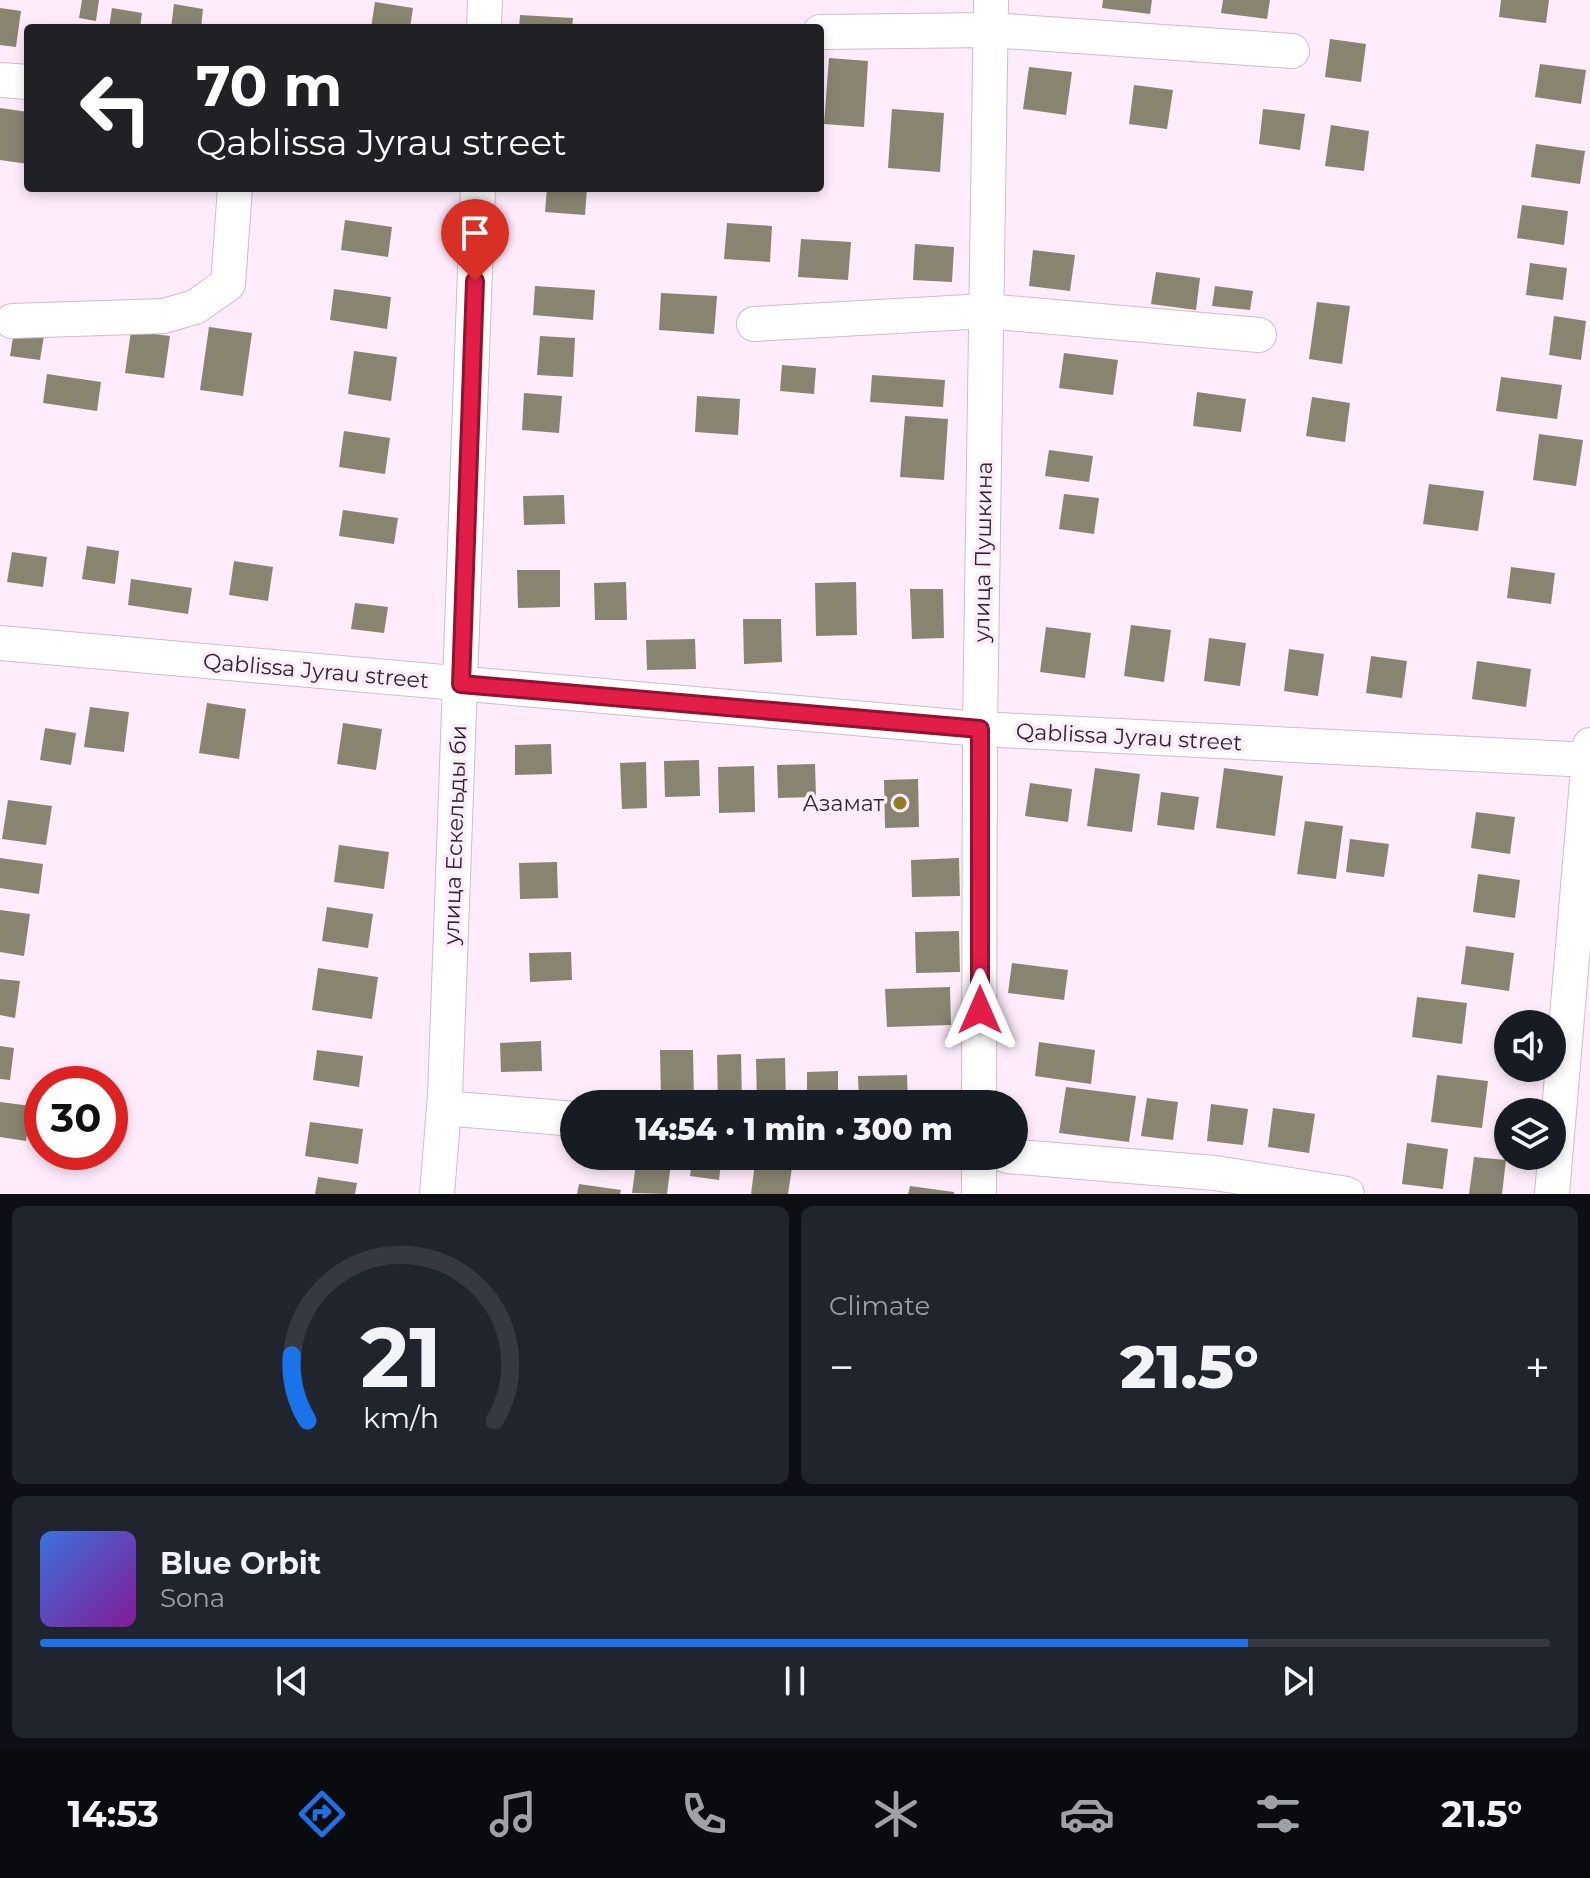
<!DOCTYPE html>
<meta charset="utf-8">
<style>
:root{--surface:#171b24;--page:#20242c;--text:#f1f3f6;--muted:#9ea1a6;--line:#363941;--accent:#1a73e8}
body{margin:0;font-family:Montserrat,sans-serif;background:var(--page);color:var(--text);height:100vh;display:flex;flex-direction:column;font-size:30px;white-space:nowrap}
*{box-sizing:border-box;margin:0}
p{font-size:26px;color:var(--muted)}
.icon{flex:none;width:44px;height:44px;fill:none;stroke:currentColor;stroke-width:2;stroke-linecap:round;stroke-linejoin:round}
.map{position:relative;height:1194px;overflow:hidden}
.side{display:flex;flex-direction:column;gap:12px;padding:12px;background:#0d0f14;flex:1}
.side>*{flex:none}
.top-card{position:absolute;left:24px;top:24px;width:800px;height:168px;border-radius:8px;box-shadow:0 4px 12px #0003;background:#202124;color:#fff;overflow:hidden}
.controls{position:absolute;left:1494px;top:1010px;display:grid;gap:16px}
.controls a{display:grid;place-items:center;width:72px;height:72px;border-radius:50%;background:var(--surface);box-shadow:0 4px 12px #0003;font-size:40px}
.speed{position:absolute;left:24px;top:1066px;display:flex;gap:16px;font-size:40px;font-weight:700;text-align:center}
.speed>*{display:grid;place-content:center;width:104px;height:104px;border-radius:50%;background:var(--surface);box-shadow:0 4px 12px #0003;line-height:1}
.speed .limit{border:12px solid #d22;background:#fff;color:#111}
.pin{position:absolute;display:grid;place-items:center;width:68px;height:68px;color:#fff;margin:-82px -34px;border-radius:50% 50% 50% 0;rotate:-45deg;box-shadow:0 0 8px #0007}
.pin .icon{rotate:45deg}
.me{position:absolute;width:88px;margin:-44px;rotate:0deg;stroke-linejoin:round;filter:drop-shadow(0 0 6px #0008)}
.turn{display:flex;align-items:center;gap:28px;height:168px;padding:0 40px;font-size:36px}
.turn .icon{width:104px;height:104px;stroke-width:2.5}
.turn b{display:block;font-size:56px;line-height:68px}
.big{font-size:60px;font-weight:800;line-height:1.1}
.side .tile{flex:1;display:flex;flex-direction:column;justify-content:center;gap:12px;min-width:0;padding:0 28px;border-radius:12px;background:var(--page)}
.side .dial{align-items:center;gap:0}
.dial svg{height:208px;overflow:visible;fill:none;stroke:var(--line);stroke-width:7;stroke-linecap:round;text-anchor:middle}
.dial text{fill:var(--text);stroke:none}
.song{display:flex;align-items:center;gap:24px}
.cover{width:96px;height:96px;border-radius:12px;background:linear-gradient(135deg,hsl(220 70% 55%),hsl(290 70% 35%))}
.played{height:8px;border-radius:4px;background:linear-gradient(90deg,var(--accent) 80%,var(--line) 80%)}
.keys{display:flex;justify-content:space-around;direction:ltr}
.heat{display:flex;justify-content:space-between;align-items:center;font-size:44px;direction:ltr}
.side .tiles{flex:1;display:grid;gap:12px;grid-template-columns:1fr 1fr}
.tile:last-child{grid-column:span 2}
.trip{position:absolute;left:560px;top:1090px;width:468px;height:80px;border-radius:40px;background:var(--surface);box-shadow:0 4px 12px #0003;font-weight:800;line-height:80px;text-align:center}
.menu{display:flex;height:128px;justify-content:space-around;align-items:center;background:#090b0e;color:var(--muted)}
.menu .icon{width:56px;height:56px}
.menu .active{color:var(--accent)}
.menu b{font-size:36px;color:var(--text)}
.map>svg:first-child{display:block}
</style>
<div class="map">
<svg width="1590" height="1194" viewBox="0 0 1590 1194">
<rect width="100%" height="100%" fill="#feecfc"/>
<path fill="#888470" d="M82,0H99L96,21L79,18Z
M1103,0H1152L1150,14L1102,8Z
M1223,0H1270L1267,19L1221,13Z
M1501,0H1549L1546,23L1499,17Z
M375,2L413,8L410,28H371Z
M174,4L203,9L201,28H171Z
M0,8L21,11L16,47L0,45Z
M112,8L142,13L140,28H109Z
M520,15L573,18L572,28H519Z
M1330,39L1366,44L1361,82L1325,77Z
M829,58L868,61L864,127L824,124Z
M1540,64L1586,70L1581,104L1535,97Z
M1029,67L1072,72L1066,115L1023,109Z
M1134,85L1173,90L1167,129L1129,124Z
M0,108L28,112V164L0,160Z
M892,109L944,113L940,172L888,168Z
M1263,109L1305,114L1300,150L1259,144Z
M1331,125L1369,131L1364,171L1325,166Z
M1536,144L1585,151L1580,184L1531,177Z
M547,188H587L585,215L545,212Z
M1522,205L1568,211L1564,245L1517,238Z
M345,220L392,227L388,257L341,250Z
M727,223L772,226L770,262L724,259Z
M801,239L851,242L848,280L798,277Z
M915,244L954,247L952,282L913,280Z
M1033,250L1075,255L1070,291L1029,286Z
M1530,263L1567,268L1563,300L1526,295Z
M1156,272L1200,278L1196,310L1151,304Z
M535,286L595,290L593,320L533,315Z
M1215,286L1253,291L1250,310L1212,306Z
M334,289L391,297L387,329L330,320Z
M661,293L717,296L714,334L659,330Z
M1317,302L1350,306L1342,364L1309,359Z
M1554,316L1586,321L1581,360L1549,355Z
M209,327L252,333L243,396L200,390Z
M14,331L44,336L40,360L10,356Z
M131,331L170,336L164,378L125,373Z
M540,336L575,338L573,377L537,375Z
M354,351L397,357L391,401L348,394Z
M1064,353L1118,360L1113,395L1059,388Z
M782,365L816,368L814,394L780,391Z
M47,374L101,382L97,411L43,403Z
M872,375L945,380L943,407L870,402Z
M1501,377L1562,385L1557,419L1496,411Z
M1197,392L1246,399L1241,432L1193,426Z
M524,393L562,396L559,433L522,430Z
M697,396L740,399L738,435L695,432Z
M1312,397L1350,403L1345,442L1306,436Z
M905,416L948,419L944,480L900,477Z
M344,431L390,438L385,474L339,467Z
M1539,434L1583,440L1576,486L1533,480Z
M1049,450L1093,456L1089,482L1045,476Z
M1429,484L1484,491L1478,531L1423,524Z
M1064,494L1099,498L1094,534L1059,529Z
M564,495L565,524L524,525L523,496Z
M343,510L398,518L394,544L339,536Z
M87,546L119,551L115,584L82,579Z
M12,552L47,557L43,587L7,582Z
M234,561L273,567L268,601L229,595Z
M1511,567L1555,573L1551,604L1507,598Z
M517,570H560V607L518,608Z
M131,579L192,588L188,614L128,605Z
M626,582L627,620H595L594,583Z
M856,582L857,635L816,636L815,583Z
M910,589H943L944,638L912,639Z
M355,603L388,607L384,633L351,629Z
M743,619H781L782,662L744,664Z
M1131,625L1171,630L1164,682L1124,676Z
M1046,627L1091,633L1085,678L1040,672Z
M1209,638L1246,643L1240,686L1204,681Z
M695,639L696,669L647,670L646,640Z
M1289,649L1324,654L1318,696L1284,691Z
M1371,656L1407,661L1402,698L1366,693Z
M1477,661L1531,669L1526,707L1472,699Z
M207,703L246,709L239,759L199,753Z
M90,707L129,712L124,752L84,747Z
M343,723L382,729L376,770L337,764Z
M45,728L76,733L71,765L40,760Z
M551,744L552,774L515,775V745Z
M699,760L700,796L665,797L664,761Z
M646,762L647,808L622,809L620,763Z
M815,764L816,797L778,798L777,765Z
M754,766L755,812L719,813L718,767Z
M1095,768L1140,774L1132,832L1087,826Z
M1224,768L1283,776L1275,836L1216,828Z
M918,779L919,827L885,828L884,780Z
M1030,783L1072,789L1068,822L1025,816Z
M1161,792L1199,797L1194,830L1157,825Z
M8,800L52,806L46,845L2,839Z
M1476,812L1515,817L1510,854L1471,848Z
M1305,821L1343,826L1336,879L1297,874Z
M1350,839L1389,844L1384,877L1346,872Z
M339,845L389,852L384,889L334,882Z
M0,858L43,864L39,894L0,888Z
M959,858L960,896L912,897L911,860Z
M557,862L558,898L520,899L519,863Z
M1478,874L1520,880L1515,918L1473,912Z
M327,907L373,914L368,948L322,941Z
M0,910L30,914L24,956L0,952Z
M959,931L960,972L916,973L915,932Z
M1466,946L1514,953L1509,991L1461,984Z
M571,952L572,980L530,982L529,953Z
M1012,963L1068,970L1064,1000L1008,993Z
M318,968L378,977L372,1019L312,1010Z
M0,979L20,981L15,1018L0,1015Z
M950,987L951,1025L887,1027L885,989Z
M1417,997L1467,1003L1462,1044L1412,1037Z
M541,1041L542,1071L501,1072L500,1043Z
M1039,1042L1095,1050L1091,1084L1035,1076Z
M0,1046L14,1048L10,1080L0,1079Z
M317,1050L363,1056L359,1087L313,1080Z
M660,1050H693L694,1101L661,1102Z
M741,1054L742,1104H718L717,1055Z
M785,1058L786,1104H757L756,1059Z
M838,1071V1104H807V1072Z
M907,1075L908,1104H859L858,1076Z
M1437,1075L1488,1081L1482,1128L1431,1122Z
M1066,1087L1136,1096L1129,1142L1059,1133Z
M1147,1098L1178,1102L1173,1140L1141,1136Z
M0,1102L31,1106L26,1141L0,1137Z
M1211,1104L1248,1109L1243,1145L1207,1141Z
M1273,1108L1315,1114L1309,1153L1268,1147Z
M310,1122L363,1129L358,1164L305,1156Z
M1407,1143L1448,1149L1443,1189L1402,1184Z
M637,1156H672L667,1194L632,1193Z
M693,1156H722L719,1180L690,1176Z
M756,1156L793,1161L788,1194H751Z
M1474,1157L1506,1160L1502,1194H1469Z
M318,1177L357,1183L355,1194H315Z
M579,1184L621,1190L620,1194H577Z
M910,1186L954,1192V1194H908Z"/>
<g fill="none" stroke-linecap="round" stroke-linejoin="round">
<defs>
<path id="minor" d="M484,28L485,0
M820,32L991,30L1292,51
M0,80L28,82
M12,321L164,316L195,307L228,284L235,188
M754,324L986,311L1259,335
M0,643L980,729L1590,760
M979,1104L980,729L991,0
M444,1108L574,1119
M1007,1156L1215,1173L1347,1194
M437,1194L445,1096L478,188
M979,1194V1156
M1552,1194L1590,745"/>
</defs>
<use href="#minor" stroke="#cebccc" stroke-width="36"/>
<use href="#minor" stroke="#fff" stroke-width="34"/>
</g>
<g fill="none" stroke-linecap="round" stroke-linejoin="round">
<defs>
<path id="route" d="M475,281L461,684L980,729V1010"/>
</defs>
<use href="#route" stroke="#92132f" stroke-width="20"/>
<use href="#route" stroke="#e11d48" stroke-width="14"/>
</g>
<circle fill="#907e24" stroke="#feecfc" stroke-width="3" cx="900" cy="803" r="8"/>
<g text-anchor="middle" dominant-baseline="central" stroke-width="7" stroke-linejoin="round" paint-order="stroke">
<g font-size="22" fill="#2d272d" stroke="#feecfc">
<text transform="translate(983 552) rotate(-89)">улица Пушкина</text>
<text transform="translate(316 671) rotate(5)">Qablissa Jyrau street</text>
<text transform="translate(1129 737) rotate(3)">Qablissa Jyrau street</text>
<text transform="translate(455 835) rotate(-88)">улица Ескельды би</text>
</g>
<g font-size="22" fill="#2d272d" stroke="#feecfc" text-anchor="end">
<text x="884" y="803">Азамат</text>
</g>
</g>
</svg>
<div class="controls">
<a><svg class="icon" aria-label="sound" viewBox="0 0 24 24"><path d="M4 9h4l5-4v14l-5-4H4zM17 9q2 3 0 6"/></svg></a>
<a><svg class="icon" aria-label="layers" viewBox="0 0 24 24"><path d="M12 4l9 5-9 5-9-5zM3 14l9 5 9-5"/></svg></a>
</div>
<div class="speed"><div class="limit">30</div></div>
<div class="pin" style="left:475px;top:281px;background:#d93025"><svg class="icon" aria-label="arrive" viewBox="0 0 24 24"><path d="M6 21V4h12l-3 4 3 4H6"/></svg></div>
<svg class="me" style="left:980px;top:1010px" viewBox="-20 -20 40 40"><path d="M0-17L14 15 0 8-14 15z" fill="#e11d48" stroke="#fff" stroke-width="4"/></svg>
<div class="trip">14:54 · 1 min · 300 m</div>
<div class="top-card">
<div class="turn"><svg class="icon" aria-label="left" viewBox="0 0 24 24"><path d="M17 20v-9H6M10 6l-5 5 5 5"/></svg><div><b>70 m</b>Qablissa Jyrau street</div></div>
</div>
</div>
<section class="side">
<div class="tiles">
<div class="tile dial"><svg viewBox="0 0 100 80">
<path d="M14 69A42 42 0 1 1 86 69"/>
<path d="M14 69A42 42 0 0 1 8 44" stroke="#1a73e8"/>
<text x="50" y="56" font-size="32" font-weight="700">21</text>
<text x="50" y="72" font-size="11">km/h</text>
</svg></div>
<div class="tile"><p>Climate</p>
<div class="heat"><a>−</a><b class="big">21.5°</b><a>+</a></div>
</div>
<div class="tile">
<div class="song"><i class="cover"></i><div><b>Blue Orbit</b><p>Sona</p></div></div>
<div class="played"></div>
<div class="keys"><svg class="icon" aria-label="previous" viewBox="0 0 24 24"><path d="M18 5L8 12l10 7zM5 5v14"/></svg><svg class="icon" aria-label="pause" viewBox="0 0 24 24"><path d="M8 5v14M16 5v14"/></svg><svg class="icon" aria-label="next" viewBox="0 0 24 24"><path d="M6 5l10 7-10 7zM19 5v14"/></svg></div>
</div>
</div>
</section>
<nav class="menu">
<b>14:53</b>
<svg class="icon active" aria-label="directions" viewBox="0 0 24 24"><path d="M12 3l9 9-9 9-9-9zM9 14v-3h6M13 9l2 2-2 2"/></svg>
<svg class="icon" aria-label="music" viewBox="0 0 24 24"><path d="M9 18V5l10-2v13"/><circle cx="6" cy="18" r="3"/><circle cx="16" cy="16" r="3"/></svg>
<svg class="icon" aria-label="phone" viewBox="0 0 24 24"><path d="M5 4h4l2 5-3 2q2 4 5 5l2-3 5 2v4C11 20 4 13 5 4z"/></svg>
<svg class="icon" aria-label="climate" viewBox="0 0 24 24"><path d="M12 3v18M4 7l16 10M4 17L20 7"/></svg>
<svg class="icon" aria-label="car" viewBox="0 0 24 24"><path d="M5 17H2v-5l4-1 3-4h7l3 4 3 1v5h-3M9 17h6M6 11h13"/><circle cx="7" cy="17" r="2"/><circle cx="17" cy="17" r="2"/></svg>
<svg class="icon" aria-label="filters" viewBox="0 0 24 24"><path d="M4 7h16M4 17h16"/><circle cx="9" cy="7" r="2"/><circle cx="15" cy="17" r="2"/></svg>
<b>21.5°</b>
</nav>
